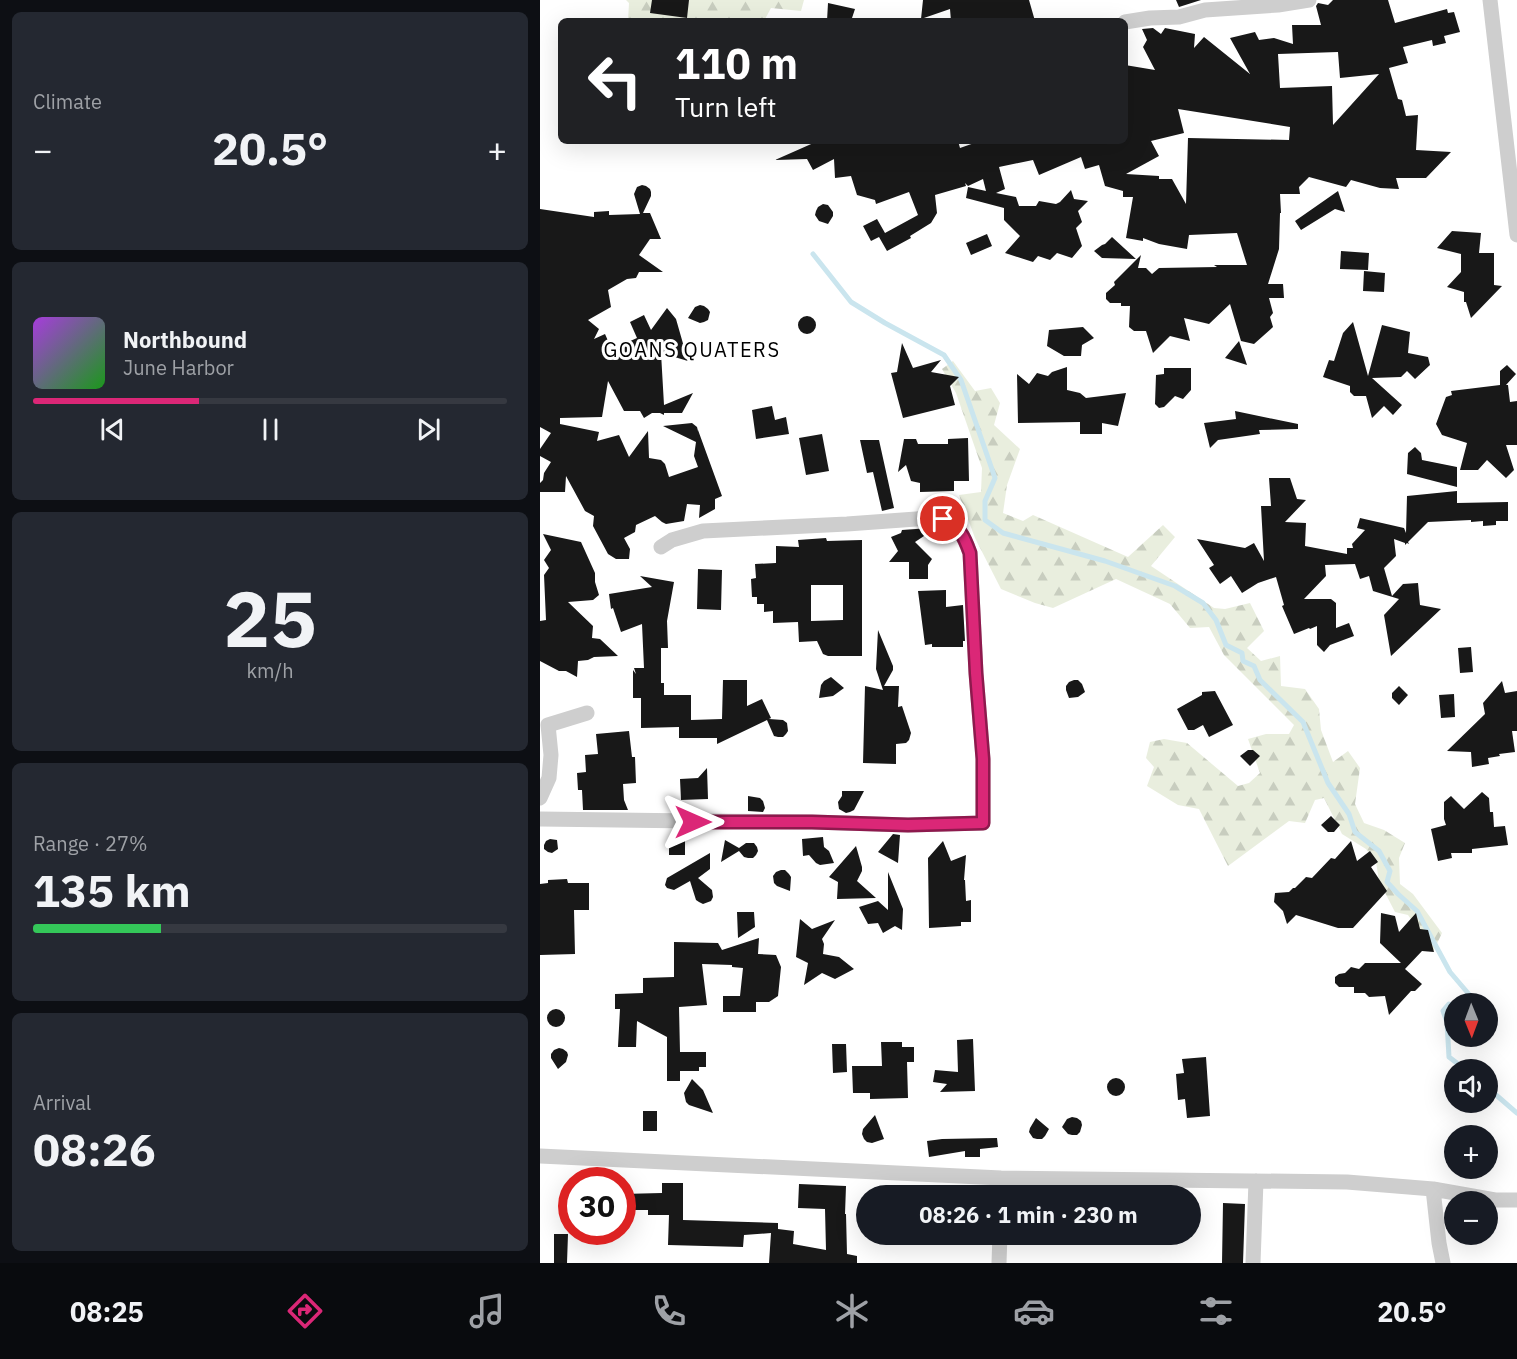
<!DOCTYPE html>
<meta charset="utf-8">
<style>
:root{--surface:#171b24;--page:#242831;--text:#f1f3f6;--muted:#9ea1a6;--line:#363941;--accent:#db2777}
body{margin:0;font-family:"IBM Plex Sans",sans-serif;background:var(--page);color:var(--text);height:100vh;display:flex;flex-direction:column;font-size:22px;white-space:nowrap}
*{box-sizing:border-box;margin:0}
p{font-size:20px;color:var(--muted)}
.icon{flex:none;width:33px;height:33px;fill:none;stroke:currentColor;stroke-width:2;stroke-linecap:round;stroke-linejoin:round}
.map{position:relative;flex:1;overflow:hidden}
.panel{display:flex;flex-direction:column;gap:12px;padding:12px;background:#0d0f14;width:540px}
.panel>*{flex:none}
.guide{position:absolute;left:18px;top:18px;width:570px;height:126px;border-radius:9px;box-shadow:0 6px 24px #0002;background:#202124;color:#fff;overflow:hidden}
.needle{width:39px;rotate:179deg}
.buttons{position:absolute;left:904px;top:993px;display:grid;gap:12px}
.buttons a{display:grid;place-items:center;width:54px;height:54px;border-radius:50%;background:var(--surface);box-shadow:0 6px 24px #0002;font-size:30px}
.speed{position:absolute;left:18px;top:1167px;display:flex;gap:12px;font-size:30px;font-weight:700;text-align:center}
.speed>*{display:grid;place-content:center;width:78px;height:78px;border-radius:50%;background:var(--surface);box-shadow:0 6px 24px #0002;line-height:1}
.speed .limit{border:9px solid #d22;background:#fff;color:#111}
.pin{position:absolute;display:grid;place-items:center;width:51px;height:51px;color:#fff;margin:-26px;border:3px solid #fff;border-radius:50%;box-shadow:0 2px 6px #0007}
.me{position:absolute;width:66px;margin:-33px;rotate:90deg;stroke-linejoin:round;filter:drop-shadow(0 0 4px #0008)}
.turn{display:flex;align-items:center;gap:21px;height:126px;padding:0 18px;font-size:27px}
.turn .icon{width:78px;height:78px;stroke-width:2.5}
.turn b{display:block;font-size:42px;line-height:51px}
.big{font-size:45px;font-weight:700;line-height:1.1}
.panel .card{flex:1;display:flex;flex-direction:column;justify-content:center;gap:9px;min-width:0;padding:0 21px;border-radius:9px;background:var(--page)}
.panel .dial{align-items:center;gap:0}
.dial b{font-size:78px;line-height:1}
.song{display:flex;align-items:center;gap:18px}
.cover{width:72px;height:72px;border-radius:9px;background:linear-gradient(135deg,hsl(280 70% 55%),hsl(120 70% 35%))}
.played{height:6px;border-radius:3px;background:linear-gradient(90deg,var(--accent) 35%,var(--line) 35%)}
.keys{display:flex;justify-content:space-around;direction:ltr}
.heat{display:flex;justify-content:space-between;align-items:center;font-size:33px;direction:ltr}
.charge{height:9px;border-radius:4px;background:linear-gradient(90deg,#34c759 27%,var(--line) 0)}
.trip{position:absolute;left:316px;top:1185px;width:345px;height:60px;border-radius:30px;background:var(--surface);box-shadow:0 6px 24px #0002;font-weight:700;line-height:60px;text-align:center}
.menu{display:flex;height:96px;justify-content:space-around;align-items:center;background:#090b0e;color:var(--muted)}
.menu .icon{width:42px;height:42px}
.menu .on{color:var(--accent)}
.menu b{font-size:27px;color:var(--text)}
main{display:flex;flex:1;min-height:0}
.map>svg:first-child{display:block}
</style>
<main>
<section class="panel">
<div class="card"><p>Climate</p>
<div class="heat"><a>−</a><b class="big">20.5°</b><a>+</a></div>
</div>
<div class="card">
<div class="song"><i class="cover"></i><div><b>Northbound</b><p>June Harbor</p></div></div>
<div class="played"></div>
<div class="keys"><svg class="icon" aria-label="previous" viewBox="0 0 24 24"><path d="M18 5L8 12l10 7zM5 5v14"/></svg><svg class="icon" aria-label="pause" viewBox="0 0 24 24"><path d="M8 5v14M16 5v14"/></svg><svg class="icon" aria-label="next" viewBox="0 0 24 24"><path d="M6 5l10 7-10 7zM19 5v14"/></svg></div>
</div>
<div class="card dial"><b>25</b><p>km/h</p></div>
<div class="card"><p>Range · 27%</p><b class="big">135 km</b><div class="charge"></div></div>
<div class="card"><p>Arrival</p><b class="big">08:26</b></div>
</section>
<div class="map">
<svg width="977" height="1263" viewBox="0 0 977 1263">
<defs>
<pattern id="forest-firs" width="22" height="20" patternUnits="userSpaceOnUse" patternTransform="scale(1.5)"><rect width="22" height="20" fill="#e9eede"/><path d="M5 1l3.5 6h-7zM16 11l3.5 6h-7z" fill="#c8cdbf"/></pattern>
</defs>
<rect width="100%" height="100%" fill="#fff"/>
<path fill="url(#forest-firs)" d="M86,0H264L261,11L231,8L224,21H88L89,3Z
M413,361L435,391L451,388L460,403L454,425L480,449L467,485L463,513L483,521L493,515L588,557L623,525L635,537L611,566L674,608L685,609L710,603L724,631L707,648L721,661L740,656L741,686L765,689L779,709L781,730L793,762L808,751L820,768L815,804L824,823L844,830L865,843L859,858L860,884L873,894L902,933L893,952L868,915L855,912L839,881L836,862L826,849L802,834L784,798L775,800L765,823L749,821L688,866L659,809L638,805L607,786L614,767L606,758L610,742L624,739L647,743L698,786L709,783L720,773L708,739L726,734H749L754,725L684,655L669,627L650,628L630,604L576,579L513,608L495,603L461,589L435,538L419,495L441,492L442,468L416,393L402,369Z"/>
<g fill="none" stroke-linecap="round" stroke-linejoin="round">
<path stroke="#cae5ee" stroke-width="5" d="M273,254L311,302L345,323L404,355L421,380L455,478L445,501V520L463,533L565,561L635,586L663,603L676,620L686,645L702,653L703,661L714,666L720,680L763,722L788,783L809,814L815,832L839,851L850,871L847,882L858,894L877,911L910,972L933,999V1004
M915,1006L909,1004L903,1011L907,1022L909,1057L926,1070
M948,1088L977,1113"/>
</g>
<path fill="#181818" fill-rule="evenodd" d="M112,0H149L147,18L110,13Z
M383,0H489L495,21H411L410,9L381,19Z
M636,0H661L639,7Z
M793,0H848L855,23L907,9L908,13L914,12L920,32L904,36L906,43L893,46L892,40L863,47L868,63L849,68L858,99L862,100L866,116L878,115L876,150L911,152L886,178H856L859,189L840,188L811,180L806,187L769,177L759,187L760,194H740L741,213H740L739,249L728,284H743L744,298H729L733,313L730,317L733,327L714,344L701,341L690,304L669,324L644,318L650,341L630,336L613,353L606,331H594L589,327L590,306H581V303H570L566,299V293L575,285L574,282L601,255L598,268H606L612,274L619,268L677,267L674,265H707L697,233L649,235L647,249L619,244L603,238V241L586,238L593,197H583V191L565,186L559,165L545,169L541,157L499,175L493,160L459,167L465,189L456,193L476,197L479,206H496L499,201L516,204L520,202L531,190L534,199L548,201L538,211L542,222L536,228L542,246L532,258L517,253L510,260L498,256L493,262L465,253L480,236L464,220V208L426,198L428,187L446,191L443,179L428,186L425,183L426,186L395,195L397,213L391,223L370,236L371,238L347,251L339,237L331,241L323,226L337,219L345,233L378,215L369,192L336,204L335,200L317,195L311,176L295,178L294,159L273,170L267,159L235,160L278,141H418L420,148L440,141H585V65L615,70L603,47L607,40L602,29L613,28L621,34L625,28L655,34L654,48L664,37L710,74L690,38L715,32L719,40L734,38L753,44L752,25H781L776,6L778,3L788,5ZM798,52L800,78L839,74L793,125L792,86L740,88L738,54ZM638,109L750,127L749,140L648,138L646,204L632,179H619V176L586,174L619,156L611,141L644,133Z
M288,3L315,9L311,21H287Z
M102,185L106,186L110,189L111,192V196L103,213H110L121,239H110L99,255L123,272H99L96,278L87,279L68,290L71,307L48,320L59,329L54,339L65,334L76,359L88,342L97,338L90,322L104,315L111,330L127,308L136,319L148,361L121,353L124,405L153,393L142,413H124V415L120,413H112L104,418L100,411H84L68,381L62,417L20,418V424L59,432L57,441L79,435L89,457L108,431L109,458L121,460L125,464L129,477L158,467L154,456L156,442L123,426L152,423L157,427L158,431V430L182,496L175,499V509L159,518L160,505L147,504L144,521L126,524L122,522L115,516L96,525L95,532L84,538L90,549L89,559H76L68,554L53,526L54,516L45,511L26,476L25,492H0V483L3,480L4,473L11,462L0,456V449L11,433L0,427V209L54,217V212L69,211V215L100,214L94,194L97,187Z
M798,191L805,212L795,209L761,230L755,221Z
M283,204L288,205L293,212V216L288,224L279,221L275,215L276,211L278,207Z
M912,231L941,233L939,253H954V285L962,286L931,318L926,302H924V292L907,287L921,272V254L897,248Z
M447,234L452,246L431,255L426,243Z
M572,237L596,259L562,258L554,251L562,245L565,244Z
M801,251L829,253L828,270L800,269Z
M824,271L845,273L844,292L823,291Z
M160,305L164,306L168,309L170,312L168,320L164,322L160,323L148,318L155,307Z
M258 325a9 9 0 1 1 18 0a9 9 0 1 1-18 0Z
M813,322L828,376L842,325L870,332L868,353L888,357L890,365L875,379L867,371L861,377L832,378L862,405L853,415L844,406L832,418L826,396H814L810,392V386L783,377L789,360L794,361L803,333Z
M543,327L554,338L542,345L541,356H524L507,346L509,330Z
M699,341L707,365L685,358Z
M362,343L373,368L401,360L391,372L419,377L410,386L415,405L363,418L351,373L357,372Z
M967,365L976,374L966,385H968L970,402L977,401V445H966L974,470L966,478L947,460L938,470H920L927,443L902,435L896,424L906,397L912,395L911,391L960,385V371Z
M527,367V390L540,393L546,398L586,393L578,426L562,423V434H540V422L478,423L477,374L489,384L497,373L508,376L512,372Z
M624,368H651V390L643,399L635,396L624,407L619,408L615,404L616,375L624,374Z
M232,406L235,420L246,417L249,434L216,439L212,410Z
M695,411L758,424V429L719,430L720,434L678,440L670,448L664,423L696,419Z
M282,434L289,471L266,475L259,438Z
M428,438L429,481H414V491L380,492V483L371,481L366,465L358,472L364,439H376L378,444H408V439Z
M320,440H339L354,508L342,511L333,472L327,473Z
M875,447L881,453L882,460L917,467V487L867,474L868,453Z
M729,478H750L757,499L766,500L745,522L766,523L765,546L807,554V548H813L812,544L825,530L817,528L820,518L864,528L866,533L867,496L917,491V503L968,502V521H956V525L943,526V521L931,522V520L888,522L868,542L869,544L867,543L865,545V543L854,539L856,556L844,568L852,596L863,584L878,583L880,605L901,609L851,656L844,615L859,599L833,591L829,576L820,579L815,564L785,565L786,576L764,599H791L796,603V628L809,623L814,636L790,645L784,652L777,645V626L770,629L769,628L754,634L742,606L744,605L736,577L718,583L702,593L691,576L680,584L669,568L674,565L657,539L705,548L714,543L724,561L721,506H731Z
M390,528H396L375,542L392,559L388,565V579H369V562H349L358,551L351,537L361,533L362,530Z
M3,534L41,542L55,573V582L59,595L53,600L28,602L53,626L52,638L60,639L78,656L54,657L48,660L38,661L37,677L26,671H19L0,661V621L6,620L4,575L9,568L4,560L11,550Z
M286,538L287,541L322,540V656H288L283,654L277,641L259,642L258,622L233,623V611L224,612V604H217V597H212L211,579L216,578L215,564L236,563V546L259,547L258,540ZM271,585H303V620L271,621Z
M158,569L182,570L181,610L157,609Z
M100,576L134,582L127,621L128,648H121V683H124V695H151V720L182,719L183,680H207V706L222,699L231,718L229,719L243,720L247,723L248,731L246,734L243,737H238L234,736L227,720L177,744V738H139V727L101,728V698H93V670L96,674L94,668H104L102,624L81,632L73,608L71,609L69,594L112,587Z
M406,590V607L423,605L425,641H423V647H392V644L385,645L378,591Z
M338,630L353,666V670L344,686H359L358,707L362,706L371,733L369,740L366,743L356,744V764L323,763L325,686L343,690L336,669Z
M931,647L933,672L920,673L918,648Z
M291,677L304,688L293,696L279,698L281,685L284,681Z
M534,680H538L542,684L545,692L538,697L529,698L526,690V686L529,682Z
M962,681L965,693L977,691V731H972L975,752L959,754L960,756L948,758L949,764L932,767L931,752L907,751L945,714L943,703Z
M859,686L868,695L859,705L852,698V693Z
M675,691L693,725L669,737L663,725L654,730H648L637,709L662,695V692Z
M914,694L915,717L901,718L899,695Z
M89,731L92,757H95L96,783L83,784L84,800L88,810H43L42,790H38L37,773L46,772L45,755L58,754L56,734Z
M708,750H713L720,756L710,766L700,756Z
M167,768L168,799L141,800L140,779L158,778Z
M302,791H324L314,810L310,812L306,813L299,809L298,802L302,796Z
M942,792L949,798L950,812H953L954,827L965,826L968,845L932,849V853H911L912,858L898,861L891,829L906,825L904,819V802L911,796L924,809Z
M208,796L220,798L223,801L225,808L223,812L208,811Z
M791,816L800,825L794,832H788L781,825Z
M353,834L360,835L358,863L338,852Z
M283,837L284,847L289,851L294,863L280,865L276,863L269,855L263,856L262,839Z
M10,839L17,840L18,849L12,853L8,852L4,849V845L6,841Z
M145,840V855H129V841Z
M185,840L199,848L206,843H214L217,847L218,851L216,855L213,858H208L204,857L199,851L181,862Z
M403,841L411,861L426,855L424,880H425L426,901L431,900V922H421V926L389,928L388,858Z
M811,841L817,861L830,851L838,862L831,867L847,891L813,928H798L756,915L747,924L743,911L734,902L735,893L749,892L753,888H755L766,877L772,878L791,858L795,859Z
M316,846L322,867V871L317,881L336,898L297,899L298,882L289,877Z
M170,853V869L158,878L172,890L173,897L171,901L163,904L159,902L156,900L150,881L134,890L127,888L125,885L127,878Z
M241,870H245L249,874L251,877L250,891L237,886L234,883L233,876L236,872Z
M348,872L363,909L362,930L355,926L343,933L338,923L328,924L319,907L338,901L348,910Z
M27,879L28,883H49V910H34L35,954L0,955V884L8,883V880Z
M197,912H214L215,927L198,938Z
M841,913L855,916L859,932L876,913L880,929L888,930L894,952L882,951L865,969L882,984L875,991H871L849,1015L845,996L829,997L825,993H814V987H799L795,983V977L799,974L805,973L811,967L819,969L825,963H861L840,943Z
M260,919L272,929L295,920L282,939L284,944L283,954L299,957L314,969L295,979L282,973L264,985L268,963L256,957Z
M219,938L218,954L236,955L241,967L238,996L229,1002H216V1012H183V996H200L203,968L192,967V965L162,964L167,1005L139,1007L140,1052H166V1067H159V1071H140V1081H127V1037L97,1021L96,1047H78L80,1009H75V994L103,993V978L134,977V942L178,943L182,950Z
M7 1018a9 9 0 1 1 18 0a9 9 0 1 1-18 0Z
M433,1039L435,1091L400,1092L407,1084L393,1082L395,1070L418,1072L417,1040Z
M341,1042H362V1047H374V1062H367L368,1098L330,1099V1093H313L312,1066H342Z
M292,1044H306L307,1072L293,1073Z
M19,1048L23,1049L27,1052L28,1055L26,1062L18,1069L11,1058V1054L14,1050Z
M666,1057L670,1116L647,1118L645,1099L638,1100L636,1074L644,1073L642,1059Z
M567 1087a9 9 0 1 1 18 0a9 9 0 1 1-18 0Z
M152,1079L163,1090L173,1113L149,1105L146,1102L144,1093Z
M103,1111H117V1131H103Z
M335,1115L344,1139L332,1143L327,1142L324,1139L322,1134L323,1129Z
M532,1117L537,1118L541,1121L542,1125L540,1132L537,1135H532L528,1134L522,1127L527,1119Z
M496,1118L509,1129L505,1136L502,1139H497L493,1138L489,1132L490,1128Z
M457,1138L458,1147L440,1149V1157H425V1151L389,1157L387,1141L402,1139Z
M122,1183H143V1220L238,1223V1229L254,1231L253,1244L286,1250L285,1209L258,1208L259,1184L306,1186L305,1214H306L307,1254L317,1256V1263H229L231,1233L204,1235L203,1247L128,1245L129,1215H108V1210H82V1194L122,1193Z
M683,1203L705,1204L703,1263H682Z
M14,1234H28L27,1263H14Z"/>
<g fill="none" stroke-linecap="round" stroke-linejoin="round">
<path stroke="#cecece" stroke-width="15" d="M950,0L977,235
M585,22L610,18L639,17L665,10L738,5L769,0
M0,798L9,778L11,755L8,725L47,713
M0,819L153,821L272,822L368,825L443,823V759L436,673L430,553C422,531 415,519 390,518L307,524L163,531L132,540L121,547
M0,1156L461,1178L807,1182L893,1189L955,1200H977
M893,1189L899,1243L903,1263
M461,1196V1178
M459,1263L460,1234
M713,1263L716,1181"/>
</g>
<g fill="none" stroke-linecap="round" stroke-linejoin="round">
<defs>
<path id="route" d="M153,822H272L368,825L443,823V759L436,673L430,553C424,536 420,527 403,519"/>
</defs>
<use href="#route" stroke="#8e194d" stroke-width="15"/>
<use href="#route" stroke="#db2777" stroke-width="10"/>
</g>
<g text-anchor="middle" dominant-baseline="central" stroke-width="6" stroke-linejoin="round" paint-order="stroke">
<g font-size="20" letter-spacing="1.5" fill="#000" stroke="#fff">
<text x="152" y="349">GOANS QUATERS</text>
</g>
</g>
</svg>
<div class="buttons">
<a><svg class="needle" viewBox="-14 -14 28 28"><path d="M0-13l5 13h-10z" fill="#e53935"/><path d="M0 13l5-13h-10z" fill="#9ea1a6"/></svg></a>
<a><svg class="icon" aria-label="sound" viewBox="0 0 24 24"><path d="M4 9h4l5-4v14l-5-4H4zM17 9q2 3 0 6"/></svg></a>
<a>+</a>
<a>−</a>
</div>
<div class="speed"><div class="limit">30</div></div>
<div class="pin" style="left:403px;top:519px;background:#d93025"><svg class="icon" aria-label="arrive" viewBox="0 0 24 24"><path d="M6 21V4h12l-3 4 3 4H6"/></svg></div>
<svg class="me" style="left:153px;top:822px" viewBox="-20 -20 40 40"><path d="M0-17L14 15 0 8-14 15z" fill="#db2777" stroke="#fff" stroke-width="4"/></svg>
<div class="trip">08:26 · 1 min · 230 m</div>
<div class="guide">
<div class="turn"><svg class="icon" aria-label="left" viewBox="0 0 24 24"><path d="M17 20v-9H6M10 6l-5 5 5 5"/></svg><div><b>110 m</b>Turn left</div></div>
</div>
</div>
</main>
<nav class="menu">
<b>08:25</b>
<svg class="icon on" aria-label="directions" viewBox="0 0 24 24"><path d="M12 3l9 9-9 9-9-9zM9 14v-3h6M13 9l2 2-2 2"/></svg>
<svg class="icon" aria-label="music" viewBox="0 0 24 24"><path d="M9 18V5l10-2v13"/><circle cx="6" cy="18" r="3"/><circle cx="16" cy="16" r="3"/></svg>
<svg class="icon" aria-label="phone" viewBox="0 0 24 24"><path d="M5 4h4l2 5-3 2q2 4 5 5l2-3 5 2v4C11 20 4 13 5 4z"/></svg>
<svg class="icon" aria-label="climate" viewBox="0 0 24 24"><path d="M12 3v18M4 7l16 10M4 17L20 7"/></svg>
<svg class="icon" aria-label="car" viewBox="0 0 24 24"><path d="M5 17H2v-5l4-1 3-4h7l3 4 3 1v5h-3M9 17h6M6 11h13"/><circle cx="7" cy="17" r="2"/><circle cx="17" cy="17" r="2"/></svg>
<svg class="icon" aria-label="filters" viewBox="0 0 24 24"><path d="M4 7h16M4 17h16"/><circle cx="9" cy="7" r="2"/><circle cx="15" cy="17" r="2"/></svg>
<b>20.5°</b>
</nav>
